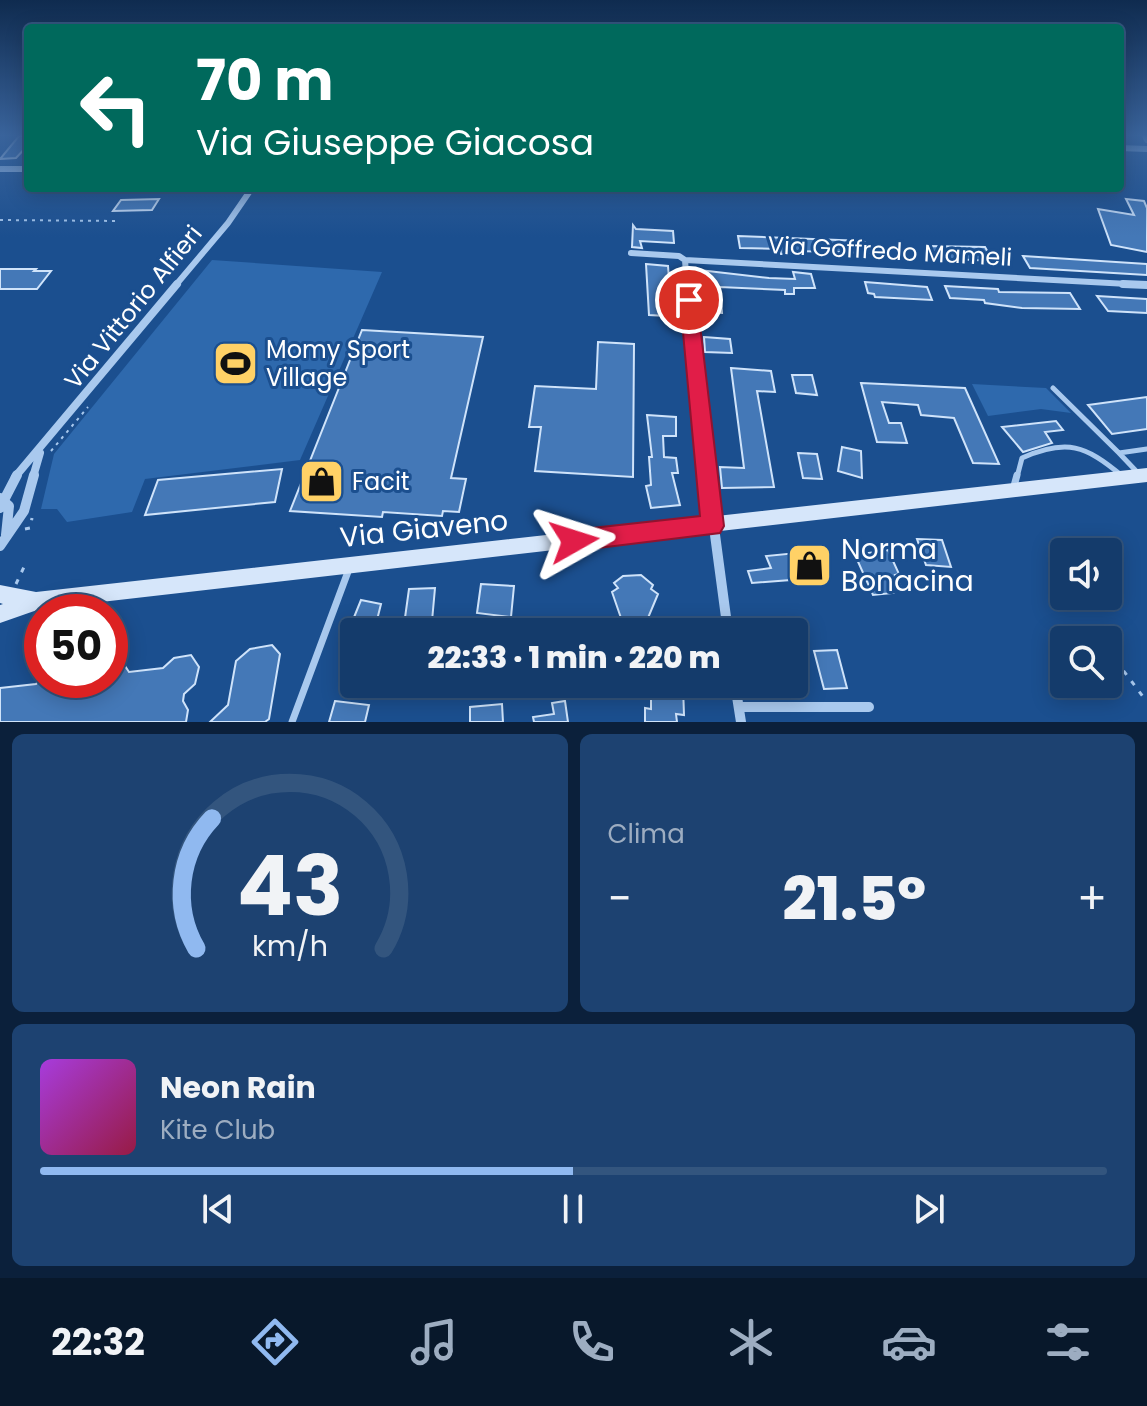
<!DOCTYPE html>
<html lang="it">
<meta charset="utf-8">
<style>
:root{--surface:#143b6b;--page:#1d4271;--text:#f1f3f6;--muted:#9dadc1;--line:#33557e;--accent:#90b9f0}
body{margin:0;font-family:Poppins,sans-serif;background:var(--page);color:var(--text);height:100vh;display:flex;flex-direction:column;font-size:30px;white-space:nowrap}
*{box-sizing:border-box;margin:0}
p{font-size:26px;color:var(--muted)}
.icon{flex:none;width:44px;height:44px;fill:none;stroke:currentColor;stroke-width:2;stroke-linecap:round;stroke-linejoin:round}
.map{position:relative;height:722px;overflow:hidden}
.side{display:flex;flex-direction:column;gap:12px;padding:12px;background:#0b203b;flex:1}
.side>*{flex:none}
.banner{position:absolute;left:24px;top:24px;width:1100px;height:168px;border-radius:8px;box-shadow:0 4px 20px #0003,0 0 0 2px var(--line);background:#00695c;color:#fff;overflow:hidden}
.fabs{position:absolute;left:1050px;top:538px;display:grid;gap:16px}
.fabs a{display:grid;place-items:center;width:72px;height:72px;border-radius:8px;background:var(--surface);box-shadow:0 4px 20px #0003,0 0 0 2px var(--line);font-size:40px}
.speed{position:absolute;left:24px;top:594px;display:flex;gap:16px;font-size:40px;font-weight:700;text-align:center}
.speed>*{display:grid;place-content:center;width:104px;height:104px;border-radius:50%;background:var(--surface);box-shadow:0 4px 20px #0003,0 0 0 2px var(--line);line-height:1}
.speed .limit{border:12px solid #d22;background:#fff;color:#111}
.pin{position:absolute;display:grid;place-items:center;width:68px;height:68px;color:#fff;margin:-34px;border:4px solid #fff;border-radius:50%;box-shadow:0 2px 8px #0007}
.me{position:absolute;width:88px;margin:-44px;rotate:84deg;stroke-linejoin:round;filter:drop-shadow(0 0 6px #0008)}
.turn{display:flex;align-items:center;gap:28px;height:168px;padding:0 40px;font-size:36px}
.turn .icon{width:104px;height:104px;stroke-width:2.5}
.turn b{display:block;font-size:56px;line-height:68px}
.big{font-size:60px;font-weight:800;line-height:1.1}
.side .widget{flex:1;display:flex;flex-direction:column;justify-content:center;gap:12px;min-width:0;padding:0 28px;border-radius:12px;background:var(--page)}
.side .dial{align-items:center;gap:0}
.dial svg{height:208px;overflow:visible;fill:none;stroke:var(--line);stroke-width:7;stroke-linecap:round;text-anchor:middle}
.dial text{fill:var(--text);stroke:none}
.song{display:flex;align-items:center;gap:24px}
.cover{width:96px;height:96px;border-radius:12px;background:linear-gradient(135deg,hsl(280 70% 55%),hsl(340 70% 35%))}
.played{height:8px;border-radius:4px;background:linear-gradient(90deg,var(--accent) 50%,var(--line) 50%)}
.keys{display:flex;justify-content:space-around;direction:ltr}
.heat{display:flex;justify-content:space-between;align-items:center;font-size:44px;direction:ltr}
.side .tiles{flex:1;display:grid;gap:12px;grid-template-columns:1fr 1fr}
.widget:last-child{grid-column:span 2}
.trip{position:absolute;left:340px;top:618px;width:468px;height:80px;border-radius:8px;background:var(--surface);box-shadow:0 4px 20px #0003,0 0 0 2px var(--line);font-weight:800;line-height:80px;text-align:center}
.tab-bar{display:flex;height:128px;justify-content:space-around;align-items:center;background:#08182b;color:var(--muted)}
.tab-bar .icon{width:56px;height:56px}
.tab-bar .current{color:var(--accent)}
.tab-bar b{font-size:36px;color:var(--text)}
.map>svg:first-child{display:block}
</style>
<div class="map">
<svg width="1147" height="722" viewBox="0 0 1147 722">
<rect width="100%" height="100%" fill="#1b4f8f"/>
<path fill="#2e69ad" d="M212,260L382,272L300,460L145,479L132,512L67,522L57,509H41L54,454Z
M972,384L1046,388L1071,413L1041,409L988,416Z"/>
<path fill="#4478b7" stroke="#cfe3fa" stroke-width="2" d="M19,136H28V145L16,158L0,159Z
M159,199L152,210L113,211L121,200Z
M1126,199L1144,201L1147,208V252L1111,245L1098,209L1134,215Z
M633,225L636,229L673,231L674,243L640,241L642,248L632,247Z
M738,236L864,241L868,253L797,251L798,254H781L780,249L740,248Z
M928,246L985,247L993,261L933,258Z
M1023,256L1147,264V275L1030,268Z
M646,264L668,266L669,279H665L666,316L649,315Z
M0,269H36L34,271H51L37,289H0Z
M699,270L769,278L795,279L793,272L811,274L815,288H794V294H785V290L720,287L722,313L703,312Z
M865,282L927,287L932,300L875,297L874,294L868,293Z
M945,286L998,289L999,292L1070,293L1080,309L1022,308L985,303L984,300L950,298Z
M1097,296L1147,299V313L1108,311Z
M362,330L483,337L451,478L466,479L459,512L443,511L442,516L383,512L382,517L290,511Z
M704,337L730,339L732,353L705,352Z
M598,342L634,344L633,477L535,471L541,427H529L535,386L596,389Z
M731,368L771,371L775,392L757,391L774,487L722,488L720,467L744,468Z
M792,375H812L817,395L796,393Z
M861,383L965,388L999,464L973,463L954,418L921,415L918,405L882,402L889,423H901L907,443L877,442Z
M1147,397V429L1112,434L1088,405Z
M647,415L676,417V436H663L664,457L676,458L678,473H672L680,505L651,508L646,486L651,485L649,457H652Z
M1056,421L1063,430L1045,432L1052,443L1023,452L1002,427Z
M842,447L861,451L862,478L838,471Z
M798,453L817,454L822,479L803,478Z
M282,469L275,502L145,515L158,480Z
M917,539L942,540L951,567L926,565Z
M888,550L899,574L895,575L901,587L891,589L893,593L873,595L855,555Z
M817,551L829,577L752,583L748,571L771,568L766,556Z
M641,575L653,585L651,589L658,594L645,625L659,632H618L614,620L621,618L612,592L618,588L614,583L623,576Z
M481,584L514,586L511,617L477,613Z
M435,588L431,632H403L409,589Z
M361,600L381,604L374,632H348Z
M272,645L280,654L269,719L265,722H210L228,705L236,661L250,649Z
M837,650L847,688L824,689L814,651Z
M191,655L199,667L195,684L184,694L183,701L188,710L186,722H0V688L36,684L40,680H110V666L123,663L129,672L163,668L174,658Z
M651,684L683,686L684,715L676,714L677,722H645V708L651,709Z
M335,701L369,705L365,722H329Z
M565,701L568,722H534L533,717L554,714L552,703Z
M502,704L503,722H470V707Z"/>
<g fill="none" stroke-linecap="round" stroke-linejoin="round">
<path stroke="#a9c9ee" stroke-width="2" stroke-dasharray="3 5" stroke-linecap="butt" d="M0,220L119,221
M51,451L88,407"/>
<path stroke="#a9c9ee" stroke-width="3" stroke-dasharray="5 8" stroke-linecap="butt" d="M25,529L30,528L32,518
M16,584L24,567
M1095,632L1101,640
M1108,650L1147,702"/>
<path stroke="#a9c9ee" stroke-width="5" d="M1053,388L1119,453
M1138,473L1119,453L1147,449
M1017,477L1022,458C1067,438 1086,446 1121,475"/>
<path stroke="#a9c9ee" stroke-width="7" d="M1014,486L1017,475
M292,722L349,569"/>
<path stroke="#a9c9ee" stroke-width="6" d="M1145,136L1147,140
M1120,148L1147,149
M0,169H28
M631,253L679,256L685,260L1147,285
M685,260L687,286
M175,286L228,223L252,188"/>
<path stroke="#a9c9ee" stroke-width="8" d="M687,284L708,477
M1123,284L1147,285
M15,477L177,284
M33,477L40,453"/>
<path stroke="#a9c9ee" stroke-width="10" d="M707,475L728,632
M0,498L9,506L6,535
M0,508L17,475
M0,546L24,511L34,475
M735,684L741,722
M739,707H869"/>
<path fill="#d6e6fa" fill-rule="evenodd" d="M1147,468V482L40,609L0,623V605L3,604L0,603V585L36,592Z"/>
</g>
<linearGradient id="sky" x2="0" y2="1"><stop stop-color="#0f2b4f"/><stop offset="0.57" stop-color="#39639b"/><stop offset="1" stop-color="#39639b" stop-opacity="0"/></linearGradient>
<rect width="1147" height="237" fill="url(#sky)"/>
<path fill="#e11d48" stroke="#92132f" stroke-width="2" d="M689,295L697,300L724,526L720,533L574,551L566,548L563,541L566,533L574,530L700,516L680,300Z"/>
<defs>
<symbol id="stadium-square" viewBox="-11 -11 22 22"><rect x="-9" y="-9" width="18" height="18" rx="4" fill="#ffd166" stroke="#1b4f8f"/><path d="M0-5a6.5 5 0 1 0 0 10a6.5 5 0 1 0 0-10ZM-3.5-1.8h7v3.6h-7Z" fill="#111"/></symbol>
<symbol id="shop-square" viewBox="-11 -11 22 22"><rect x="-9" y="-9" width="18" height="18" rx="4" fill="#ffd166" stroke="#1b4f8f"/><path d="M-5-2.5h2.3a2.7 3.5 0 0 1 5.4 0H5L5.5 6h-11ZM-1.5-2.5h3a1.5 2.3 0 0 0-3 0Z" fill="#111"/></symbol>
</defs>
<g fill-rule="evenodd">
<use href="#stadium-square" x="210" y="338" width="51" height="51"/>
<use href="#shop-square" x="296" y="456" width="51" height="51"/>
<use href="#shop-square" x="784" y="540" width="51" height="51"/>
</g>
<g text-anchor="middle" dominant-baseline="central" stroke-width="6" stroke-linejoin="round" paint-order="stroke">
<g font-size="24" fill="#fff" stroke="#1b4f8f">
<text transform="translate(890 251) rotate(3)">Via Goffredo Mameli</text>
<text transform="translate(133 307) rotate(-51)">Via Vittorio Alfieri</text>
</g>
<g font-size="24" fill="#fff" stroke="#1b4f8f" text-anchor="start">
<text x="266" y="349">Momy Sport<tspan x="266" dy="28">Village</tspan></text>
<text x="352" y="481">Facit</text>
</g>
<g font-size="28" fill="#fff" stroke="#1b4f8f">
<text transform="translate(424 529) rotate(-6)">Via Giaveno</text>
</g>
<g font-size="28" fill="#fff" stroke="#1b4f8f" text-anchor="start">
<text x="841" y="549">Norma<tspan x="841" dy="32">Bonacina</tspan></text>
</g>
</g>
</svg>
<div class="fabs">
<a><svg class="icon" aria-label="sound" viewBox="0 0 24 24"><path d="M4 9h4l5-4v14l-5-4H4zM17 9q2 3 0 6"/></svg></a>
<a><svg class="icon" aria-label="search" viewBox="0 0 24 24"><circle cx="10" cy="10" r="6"/><path d="M15 15l6 6"/></svg></a>
</div>
<div class="speed"><div class="limit">50</div></div>
<div class="pin" style="left:689px;top:300px;background:#d93025"><svg class="icon" aria-label="arrive" viewBox="0 0 24 24"><path d="M6 21V4h12l-3 4 3 4H6"/></svg></div>
<svg class="me" style="left:574px;top:541px" viewBox="-20 -20 40 40"><path d="M0-17L14 15 0 8-14 15z" fill="#e11d48" stroke="#fff" stroke-width="4"/></svg>
<div class="trip">22:33 · 1 min · 220 m</div>
<div class="banner">
<div class="turn"><svg class="icon" aria-label="left" viewBox="0 0 24 24"><path d="M17 20v-9H6M10 6l-5 5 5 5"/></svg><div><b>70 m</b>Via Giuseppe Giacosa</div></div>
</div>
</div>
<section class="side">
<div class="tiles">
<div class="widget dial"><svg viewBox="0 0 100 80">
<path d="M14 69A42 42 0 1 1 86 69"/>
<path d="M14 69A42 42 0 0 1 20 19" stroke="#90b9f0"/>
<text x="50" y="56" font-size="32" font-weight="700">43</text>
<text x="50" y="72" font-size="11">km/h</text>
</svg></div>
<div class="widget"><p>Clima</p>
<div class="heat"><a>−</a><b class="big">21.5°</b><a>+</a></div>
</div>
<div class="widget">
<div class="song"><i class="cover"></i><div><b>Neon Rain</b><p>Kite Club</p></div></div>
<div class="played"></div>
<div class="keys"><svg class="icon" aria-label="previous" viewBox="0 0 24 24"><path d="M18 5L8 12l10 7zM5 5v14"/></svg><svg class="icon" aria-label="pause" viewBox="0 0 24 24"><path d="M8 5v14M16 5v14"/></svg><svg class="icon" aria-label="next" viewBox="0 0 24 24"><path d="M6 5l10 7-10 7zM19 5v14"/></svg></div>
</div>
</div>
</section>
<nav class="tab-bar">
<b>22:32</b>
<svg class="icon current" aria-label="directions" viewBox="0 0 24 24"><path d="M12 3l9 9-9 9-9-9zM9 14v-3h6M13 9l2 2-2 2"/></svg>
<svg class="icon" aria-label="music" viewBox="0 0 24 24"><path d="M9 18V5l10-2v13"/><circle cx="6" cy="18" r="3"/><circle cx="16" cy="16" r="3"/></svg>
<svg class="icon" aria-label="phone" viewBox="0 0 24 24"><path d="M5 4h4l2 5-3 2q2 4 5 5l2-3 5 2v4C11 20 4 13 5 4z"/></svg>
<svg class="icon" aria-label="climate" viewBox="0 0 24 24"><path d="M12 3v18M4 7l16 10M4 17L20 7"/></svg>
<svg class="icon" aria-label="car" viewBox="0 0 24 24"><path d="M5 17H2v-5l4-1 3-4h7l3 4 3 1v5h-3M9 17h6M6 11h13"/><circle cx="7" cy="17" r="2"/><circle cx="17" cy="17" r="2"/></svg>
<svg class="icon" aria-label="filters" viewBox="0 0 24 24"><path d="M4 7h16M4 17h16"/><circle cx="9" cy="7" r="2"/><circle cx="15" cy="17" r="2"/></svg>
</nav>
